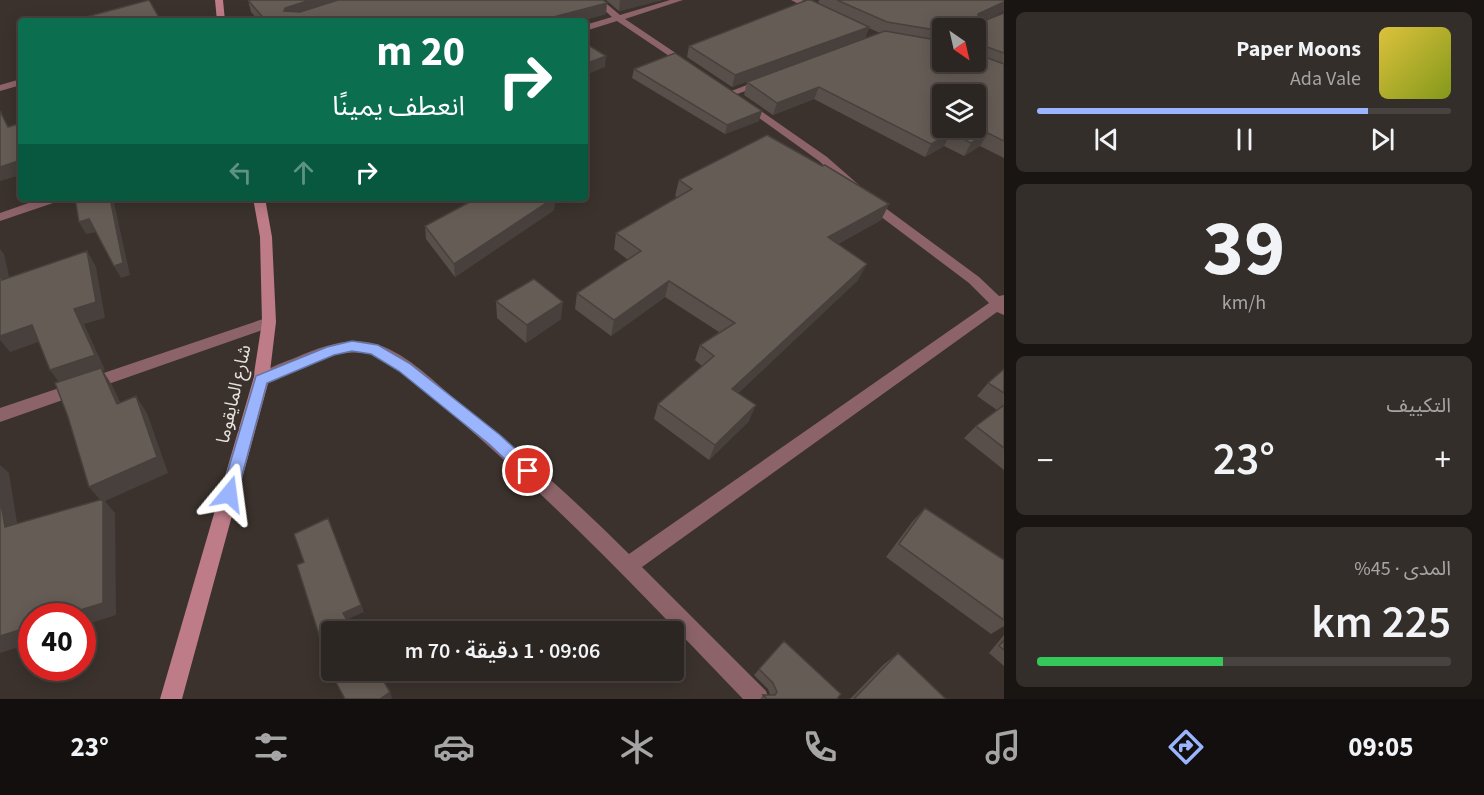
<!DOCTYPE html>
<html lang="ar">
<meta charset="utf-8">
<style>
:root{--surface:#2c2622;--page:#342e2a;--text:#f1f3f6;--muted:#a6a5a5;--line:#484340;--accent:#9ab5fd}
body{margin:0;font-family:"Source Sans 3","Noto Sans Arabic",sans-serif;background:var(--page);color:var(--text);direction:rtl;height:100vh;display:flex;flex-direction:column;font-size:22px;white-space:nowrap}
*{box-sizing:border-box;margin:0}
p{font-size:20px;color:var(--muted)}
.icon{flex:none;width:33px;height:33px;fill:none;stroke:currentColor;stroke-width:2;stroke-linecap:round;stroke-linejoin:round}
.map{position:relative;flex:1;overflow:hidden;direction:ltr}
.panel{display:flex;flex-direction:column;gap:12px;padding:12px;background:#181513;width:480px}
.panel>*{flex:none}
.top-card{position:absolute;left:18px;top:18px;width:570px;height:183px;border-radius:6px;box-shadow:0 3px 15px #0003,0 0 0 2px var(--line);direction:rtl;background:#0b6e4f;color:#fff;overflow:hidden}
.needle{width:39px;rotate:146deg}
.buttons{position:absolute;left:932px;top:18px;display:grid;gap:12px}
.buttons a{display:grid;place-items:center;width:54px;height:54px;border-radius:6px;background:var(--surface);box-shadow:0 3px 15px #0003,0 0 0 2px var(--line);font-size:30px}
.speed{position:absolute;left:18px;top:603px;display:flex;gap:12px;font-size:30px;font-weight:700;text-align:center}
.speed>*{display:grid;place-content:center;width:78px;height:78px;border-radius:50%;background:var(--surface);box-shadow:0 3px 15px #0003,0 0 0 2px var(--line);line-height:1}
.speed .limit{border:9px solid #d22;background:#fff;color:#111}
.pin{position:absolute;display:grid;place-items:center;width:51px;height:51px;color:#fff;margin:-26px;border:3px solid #fff;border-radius:50%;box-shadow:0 2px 6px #0007}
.me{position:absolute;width:66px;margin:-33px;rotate:16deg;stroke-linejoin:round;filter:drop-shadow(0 0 4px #0008)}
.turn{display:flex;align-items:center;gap:21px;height:126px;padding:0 24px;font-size:27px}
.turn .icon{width:78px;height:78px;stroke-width:2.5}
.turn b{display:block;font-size:42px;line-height:51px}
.lanes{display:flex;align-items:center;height:57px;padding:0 24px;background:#0003;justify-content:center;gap:30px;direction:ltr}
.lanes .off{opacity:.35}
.big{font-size:45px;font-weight:600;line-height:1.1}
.panel .tile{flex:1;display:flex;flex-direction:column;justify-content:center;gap:9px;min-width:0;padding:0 21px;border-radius:9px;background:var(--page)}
.panel .dial{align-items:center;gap:0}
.dial b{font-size:78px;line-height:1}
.song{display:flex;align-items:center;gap:18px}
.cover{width:72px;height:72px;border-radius:9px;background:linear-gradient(135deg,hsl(50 70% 55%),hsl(70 70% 35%))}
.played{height:6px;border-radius:3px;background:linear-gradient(90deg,var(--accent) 80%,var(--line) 80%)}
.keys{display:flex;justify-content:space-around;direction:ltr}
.heat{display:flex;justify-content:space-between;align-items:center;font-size:33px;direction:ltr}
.charge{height:9px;border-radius:4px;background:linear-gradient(90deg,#34c759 45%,var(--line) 0)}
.trip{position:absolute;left:321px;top:621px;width:363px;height:60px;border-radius:6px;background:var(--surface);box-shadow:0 3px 15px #0003,0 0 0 2px var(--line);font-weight:600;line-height:60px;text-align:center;direction:rtl}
.tab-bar{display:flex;height:96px;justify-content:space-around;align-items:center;background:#120f0e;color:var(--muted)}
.tab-bar .icon{width:42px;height:42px}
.tab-bar .selected{color:var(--accent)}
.tab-bar b{font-size:27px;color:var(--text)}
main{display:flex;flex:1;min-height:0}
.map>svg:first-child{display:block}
</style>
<main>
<section class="panel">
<div class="tile">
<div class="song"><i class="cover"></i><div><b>Paper Moons</b><p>Ada Vale</p></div></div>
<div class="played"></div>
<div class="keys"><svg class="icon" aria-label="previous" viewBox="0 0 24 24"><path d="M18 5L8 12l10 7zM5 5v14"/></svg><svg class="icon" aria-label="pause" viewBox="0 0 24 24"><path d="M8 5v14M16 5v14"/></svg><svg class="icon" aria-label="next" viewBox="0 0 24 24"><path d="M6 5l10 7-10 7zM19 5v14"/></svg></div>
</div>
<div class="tile dial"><b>39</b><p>km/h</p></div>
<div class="tile"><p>التكييف</p>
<div class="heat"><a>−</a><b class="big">23°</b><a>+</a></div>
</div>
<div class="tile"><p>المدى · 45%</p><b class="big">225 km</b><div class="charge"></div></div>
</section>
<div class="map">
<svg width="1004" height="699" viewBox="0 0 1004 699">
<rect width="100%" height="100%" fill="#3b322d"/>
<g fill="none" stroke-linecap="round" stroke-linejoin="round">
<path fill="#8c6369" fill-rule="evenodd" d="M593,0H602L620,15L670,0H683L625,19L692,64L684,66L617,21L585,31V25L612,17Z
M791,0H802L821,10L814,12Z
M765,78L770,81L769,83L731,96L726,93Z
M21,79V85L0,91V85Z
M745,100L827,157L884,207L979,277L999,296L1004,295V315L997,312L642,567L766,691L769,699H743C647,599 552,499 446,409C424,391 398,361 369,354C330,346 295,375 261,386L255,384L253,380C258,371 287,361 297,357C320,347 347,337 372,343C404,351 430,378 455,399C516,448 574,499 629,554L989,303L969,283L876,213L819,161L741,105L740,103Z
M43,198H61L59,201L0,221V213Z
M269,317L276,322L274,326L0,422V408Z"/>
<path fill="#bd7c87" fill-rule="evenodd" d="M215,0H223L225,21H217Z
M253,198H265L272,237L276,322L269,380L182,699H160L253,380L262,322L260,237Z"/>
</g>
<path fill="#584f4a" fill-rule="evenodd" d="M248,0L606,14L581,21H259L251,12Z
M606,0H662L619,11Z
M819,0H1004V11L979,23L1004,13V158L980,146L964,156L944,146L925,157L814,99L773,115L744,95L747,82L880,33L869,28L865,38L732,87L687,57L689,46L818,3ZM942,28H975L942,62Z
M634,69L759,121L725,134L632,78Z
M679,180L889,204L881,220L838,244L858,280L738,393L749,421L709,460L654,419L658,404L702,366L695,360L700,345L719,332L665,297L611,336L575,309L577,293L628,260L614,249L616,233L678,198L675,196Z
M464,198H555L554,210L455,277L426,239L425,226L469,202Z
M496,301L561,319L526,343L497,318Z
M1004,369V470L964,438L976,426L997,410L977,396L988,383Z
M925,508L1004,560V626L991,634L886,557L912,522Z
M1004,635V666L989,653Z
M784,641L837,699H760L763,695H770L768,689L754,675Z
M898,653L946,699H850L883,665Z"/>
<path fill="#47403c" d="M310,0H347L287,19L284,11L285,8Z
M620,0H662L619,11Z
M1004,2V11L972,26L978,14Z
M607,3L606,14L581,21H546V19Z
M869,27L865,38L732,87L735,75Z
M982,45L976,57H975V49Z
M606,56L605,67L585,75V64Z
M819,87L814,99L773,115L777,103Z
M762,111L759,121L725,134L727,125Z
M951,133L944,146L925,157L931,144Z
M988,133L980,146L964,156L971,143Z
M21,160V175L0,181V167Z
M110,198H113L130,275L121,278L114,266Z
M555,198L554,210L455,277L454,264Z
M889,204L881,220L821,253L828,237Z
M89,219L96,232L86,234L79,222Z
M0,249L4,254L13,295L2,280L0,270Z
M87,251L96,267L105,318L84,324L105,370L103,371L112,385L129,421L61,385L50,370L74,309Z
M867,264L858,280L726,405L732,389Z
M669,281L665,297L611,336L614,320Z
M563,302L561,319L526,343L527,325Z
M32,325L44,340L10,352L0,340V336Z
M136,396L147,413L168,473L105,501L115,513L116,615L82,626V616H61L102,502L89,487Z
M756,405L749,421L709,460L715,445Z
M0,465L9,473L20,541L5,527L0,498Z
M328,518L364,612L346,620L343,613Z
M32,626V643L0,653V636Z
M390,692L392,698L390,699H380Z"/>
<path fill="#665c56" stroke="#47403c" stroke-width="1.5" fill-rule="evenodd" d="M149,0L161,21H71Z
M248,0H310L285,8L284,11L300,12L338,0H603L607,3L546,19L550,21H266Z
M807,0H811L869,27L735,75L689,46Z
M837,0H1004V2L978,14L979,23L1004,13V53L982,45L975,49V28H942V31L887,22Z
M885,31L942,41V62H975V52L977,54L1004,64V141L988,133L971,143L951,133L931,144L819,87L777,103L747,82ZM942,94H975V128H942Z
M585,43L606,56L585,64Z
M675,53L762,111L727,125L634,69Z
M0,111L8,127L21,123V160L0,167Z
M767,135L822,166L825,165L889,204L828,237L867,264L732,389L756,405L715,445L658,404L714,356L700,345L735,323L669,281L614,320L577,293L641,251L616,233L692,189L679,180Z
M75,198H110L123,263L114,266L89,219L79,222Z
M477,198H554L454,264L425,226Z
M87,251L96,302L74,309L95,355L50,370L32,325L0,336V270L2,280Z
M534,279L563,302L527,325L496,301Z
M101,368L117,404L136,396L157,457L89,487L68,417L55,383Z
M1004,369V393L988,383Z
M1004,405V448L976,426Z
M0,498L5,527L103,499V603L61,616H32V626L0,636Z
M925,508L1004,560V620L899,544Z
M328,518L361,605L343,613L354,632H332V670H377L390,692L380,699H345L331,673L297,565L304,562L294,534Z
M1004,640V650L999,646Z
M784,641L841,694L837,699H767L763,695H775L777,692L773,683L759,669Z
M898,653L946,699H854Z"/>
<path fill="#9ab5fd" stroke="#6476a4" stroke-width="1.5" d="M352,341L378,345L409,363L500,435L534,466L536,471L534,476L528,477L523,476L489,444L399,371L371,354L352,351L334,355L267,383L237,494L235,499L229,501L223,499L221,494L256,376L327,347Z"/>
<g text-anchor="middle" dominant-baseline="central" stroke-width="6" stroke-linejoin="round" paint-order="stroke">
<g font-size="18" fill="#e8e2de" stroke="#3b322d">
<text transform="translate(234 394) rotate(-77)">شارع المايقوما</text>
</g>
</g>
</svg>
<div class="buttons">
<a><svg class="needle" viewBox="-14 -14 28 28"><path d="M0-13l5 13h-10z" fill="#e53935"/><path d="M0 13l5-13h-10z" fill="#a6a5a5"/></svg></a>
<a><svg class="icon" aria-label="layers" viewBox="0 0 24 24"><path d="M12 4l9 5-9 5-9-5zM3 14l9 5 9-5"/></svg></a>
</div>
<div class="speed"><div class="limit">40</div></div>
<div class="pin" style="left:528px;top:471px;background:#d93025"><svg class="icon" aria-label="arrive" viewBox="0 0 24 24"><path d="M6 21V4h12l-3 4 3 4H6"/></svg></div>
<svg class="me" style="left:229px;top:494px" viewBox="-20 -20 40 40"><path d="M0-17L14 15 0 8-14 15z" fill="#9ab5fd" stroke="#fff" stroke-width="4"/></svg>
<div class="trip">09:06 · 1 دقيقة · 70 m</div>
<div class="top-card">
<div class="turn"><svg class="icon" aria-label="right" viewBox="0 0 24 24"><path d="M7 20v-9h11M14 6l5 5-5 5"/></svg><div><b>20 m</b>انعطف يمينًا</div></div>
<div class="lanes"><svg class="icon off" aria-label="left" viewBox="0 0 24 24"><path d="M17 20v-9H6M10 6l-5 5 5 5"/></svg><svg class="icon off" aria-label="ahead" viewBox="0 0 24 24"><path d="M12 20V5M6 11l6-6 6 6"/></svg><svg class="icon" aria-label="right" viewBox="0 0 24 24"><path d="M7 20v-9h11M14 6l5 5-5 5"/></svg></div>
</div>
</div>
</main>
<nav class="tab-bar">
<b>09:05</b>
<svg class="icon selected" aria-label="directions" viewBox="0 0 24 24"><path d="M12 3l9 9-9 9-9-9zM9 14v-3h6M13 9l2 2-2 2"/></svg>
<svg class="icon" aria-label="music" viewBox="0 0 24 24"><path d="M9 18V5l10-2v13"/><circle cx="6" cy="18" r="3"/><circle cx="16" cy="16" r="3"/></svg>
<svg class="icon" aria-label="phone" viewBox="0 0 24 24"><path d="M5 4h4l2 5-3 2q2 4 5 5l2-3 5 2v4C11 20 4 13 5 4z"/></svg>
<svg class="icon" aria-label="climate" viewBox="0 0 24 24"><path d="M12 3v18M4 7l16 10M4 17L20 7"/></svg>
<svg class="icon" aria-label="car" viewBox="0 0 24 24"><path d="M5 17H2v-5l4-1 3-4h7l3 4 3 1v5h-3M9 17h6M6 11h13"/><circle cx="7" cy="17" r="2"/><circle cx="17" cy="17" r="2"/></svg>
<svg class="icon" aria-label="filters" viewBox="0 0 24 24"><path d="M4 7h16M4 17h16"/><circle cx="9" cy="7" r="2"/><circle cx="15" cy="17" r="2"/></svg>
<b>23°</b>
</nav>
